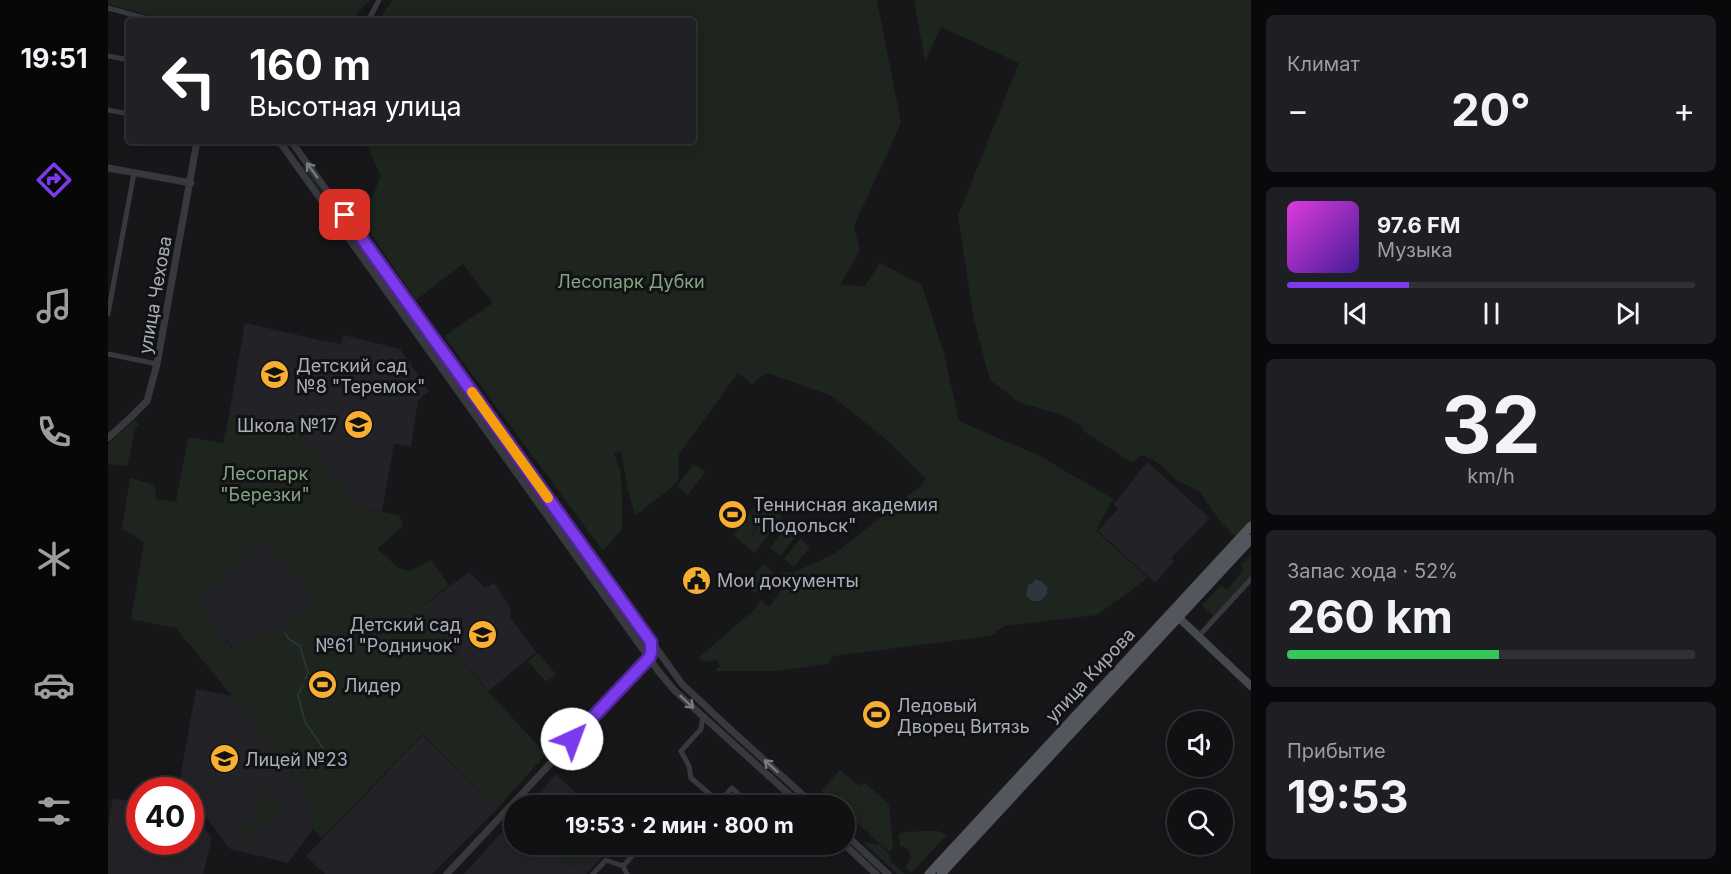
<!DOCTYPE html>
<html lang="ru">
<meta charset="utf-8">
<style>
:root{--surface:#111114;--page:#1e1f22;--text:#f1f3f6;--muted:#9c9da0;--line:#303134;--accent:#7c3aed}
body{margin:0;font-family:Inter,sans-serif;background:var(--page);color:var(--text);height:100vh;display:flex;flex-direction:column;font-size:22px;white-space:nowrap}
*{box-sizing:border-box;margin:0}
p{font-size:20px;color:var(--muted)}
.icon{flex:none;width:33px;height:33px;fill:none;stroke:currentColor;stroke-width:2;stroke-linecap:round;stroke-linejoin:round}
.map{position:relative;flex:1;overflow:hidden}
.side{display:flex;flex-direction:column;gap:15px;padding:15px;background:#09090b;width:480px}
.side>*{flex:none}
.top-card{position:absolute;left:18px;top:18px;width:570px;height:126px;border-radius:6px;box-shadow:0 3px 15px #0003,0 0 0 2px var(--line);background:#202124;color:#fff;overflow:hidden}
.tools{position:absolute;left:1059px;top:711px;display:grid;gap:12px}
.tools a{display:grid;place-items:center;width:66px;height:66px;border-radius:50%;background:var(--surface);box-shadow:0 3px 15px #0003,0 0 0 2px var(--line);font-size:30px}
.speed{position:absolute;left:18px;top:777px;display:flex;gap:12px;font-size:30px;font-weight:700;text-align:center}
.speed>*{display:grid;place-content:center;width:78px;height:78px;border-radius:50%;background:var(--surface);box-shadow:0 3px 15px #0003,0 0 0 2px var(--line);line-height:1}
.speed .limit{border:9px solid #d22;background:#fff;color:#111}
.pin{position:absolute;display:grid;place-items:center;width:51px;height:51px;color:#fff;margin:-26px;border-radius:12px;box-shadow:0 3px 9px #0006}
.me{position:absolute;width:66px;margin:-33px;rotate:43deg;stroke-linejoin:round;filter:drop-shadow(0 0 4px #0008)}
.turn{display:flex;align-items:center;gap:21px;height:126px;padding:0 24px;font-size:27px}
.turn .icon{width:78px;height:78px;stroke-width:2.5}
.turn b{display:block;font-size:42px;line-height:51px}
.big{font-size:45px;font-weight:700;line-height:1.1}
.side .tile{flex:1;display:flex;flex-direction:column;justify-content:center;gap:9px;min-width:0;padding:0 21px;border-radius:9px;background:var(--page)}
.side .dial{align-items:center;gap:0}
.dial b{font-size:78px;line-height:1}
.song{display:flex;align-items:center;gap:18px}
.cover{width:72px;height:72px;border-radius:9px;background:linear-gradient(135deg,hsl(300 70% 55%),hsl(260 70% 35%))}
.played{height:6px;border-radius:3px;background:linear-gradient(90deg,var(--accent) 30%,var(--line) 30%)}
.keys{display:flex;justify-content:space-around;direction:ltr}
.heat{display:flex;justify-content:space-between;align-items:center;font-size:33px;direction:ltr}
.charge{height:9px;border-radius:4px;background:linear-gradient(90deg,#34c759 52%,var(--line) 0)}
.trip{position:absolute;left:396px;top:795px;width:351px;height:60px;border-radius:30px;background:var(--surface);box-shadow:0 3px 15px #0003,0 0 0 2px var(--line);font-weight:700;line-height:60px;text-align:center}
main{display:flex;flex:1;min-height:0}
.dock{display:flex;flex-direction:column;width:108px;justify-content:space-around;align-items:center;background:#070708;color:var(--muted)}
.dock .icon{width:42px;height:42px}
.dock .active{color:var(--accent)}
.dock b{font-size:27px;color:var(--text)}
.map>svg:first-child{display:block}
</style>
<main>
<nav class="dock">
<b>19:51</b>
<svg class="icon active" aria-label="directions" viewBox="0 0 24 24"><path d="M12 3l9 9-9 9-9-9zM9 14v-3h6M13 9l2 2-2 2"/></svg>
<svg class="icon" aria-label="music" viewBox="0 0 24 24"><path d="M9 18V5l10-2v13"/><circle cx="6" cy="18" r="3"/><circle cx="16" cy="16" r="3"/></svg>
<svg class="icon" aria-label="phone" viewBox="0 0 24 24"><path d="M5 4h4l2 5-3 2q2 4 5 5l2-3 5 2v4C11 20 4 13 5 4z"/></svg>
<svg class="icon" aria-label="climate" viewBox="0 0 24 24"><path d="M12 3v18M4 7l16 10M4 17L20 7"/></svg>
<svg class="icon" aria-label="car" viewBox="0 0 24 24"><path d="M5 17H2v-5l4-1 3-4h7l3 4 3 1v5h-3M9 17h6M6 11h13"/><circle cx="7" cy="17" r="2"/><circle cx="17" cy="17" r="2"/></svg>
<svg class="icon" aria-label="filters" viewBox="0 0 24 24"><path d="M4 7h16M4 17h16"/><circle cx="9" cy="7" r="2"/><circle cx="15" cy="17" r="2"/></svg>
</nav>
<div class="map">
<svg width="1143" height="874" viewBox="0 0 1143 874">
<rect width="100%" height="100%" fill="#17171a"/>
<path fill="#232327" d="M137,323L211,340L233,344L235,335L292,349L321,391L310,400L303,447L286,444L274,511L247,506L190,428L121,415Z
M1039,462L1102,518L1063,558L1066,561L1047,583L990,531L1010,509L1006,504Z
M157,541L212,605L197,611L162,640L153,630L129,652L87,604Z
M361,572L377,588L386,583L403,609L402,617L428,652L380,691L313,608Z
M88,689L124,696L198,794L205,829L180,863L122,849L91,808L83,807L82,790H70Z
M315,735L389,809L324,874H217L198,856Z
M448,774L465,790L474,805L419,806Z
M5,798L31,803L32,842H82L83,813L85,814L104,838L95,874H0V826Z
M406,819V844L496,845L498,853L478,874H356Z"/>
<path fill="#1d251e" fill-rule="evenodd" d="M0,0H262L249,14L247,19L242,21H59L0,4Z
M284,0H769L793,123L746,226L752,251L732,285L757,286L772,263L814,285L836,354L851,421L932,456L1005,499L988,531L1040,578L989,615L896,626L883,636L725,656L720,664L670,671H607L612,666L609,660L597,662L591,657L647,609L653,600L661,607L674,589L666,583L675,572L685,573L726,554L815,484L817,478L780,441L724,396L662,374H657L644,384L630,373L571,454L570,482L527,516L520,490L513,451L506,453L512,471L514,492V529L495,551L336,336L385,303L355,264L308,300L254,221L273,176L259,146L254,141H585V21H270Z
M806,0H1143V522L1129,538L1111,520L1091,491L1068,480L1058,469L1044,459L1033,455L1024,463L974,430L975,427L952,414L912,403L882,380L866,320L850,216L911,63L833,27L817,61Z
M197,165L323,340L320,343L194,167Z
M325,344L379,419L376,421L322,346Z
M121,415L190,428L247,506L291,515L295,526L269,549L291,568L302,571L323,560L341,585L313,608L375,686L438,754L389,809L315,734L214,838L205,829L197,794L124,696L68,628L23,619L36,543L14,528L22,478L47,485L48,499L68,502L80,437L115,443ZM157,541L211,605L197,611L162,640L153,630L128,652L87,604Z
M25,421H28L31,425L27,428L20,464L18,466L0,464V444Z
M382,423L490,574L487,576L379,425Z
M586,464L597,472L580,495L569,486Z
M652,500L675,517L665,529L643,512Z
M642,513L653,521L636,544L625,535Z
M654,522L664,530L647,553L636,544Z
M679,525L690,534L672,556L662,548Z
M692,539L702,547L686,567L676,559Z
M1143,555V575L1106,617L1094,605L1113,585L1119,590L1136,569L1132,565Z
M656,564L666,573L647,593L638,584Z
M430,653L448,674L438,682L420,661Z
M732,770L751,786L756,782L781,804L785,847L781,852L737,812L736,806L730,805L713,791Z
M162,789L177,801L157,826L142,814Z
M136,818L155,832L147,842L129,827Z
M813,831H830L839,835L803,873L797,867C806,859 804,848 792,846L791,833Z
M755,842L772,845L782,855L783,862L797,874H789Z
M447,845H479L481,858C477,867 469,871 460,867Z"/>
<path fill="#2d373e" d="M928,579L934,582L939,587V594L932,601H924L918,596L920,584H924Z"/>
<g fill="none" stroke-linecap="round" stroke-linejoin="round">
<path stroke="#2d373e" stroke-width="1.5" d="M177,633L181,639L192,646L200,673L197,679
M195,685L190,695L197,722L215,748"/>
<path stroke="#38393f" stroke-width="5" d="M0,8L47,21
M260,21L271,0
M0,56L21,60
M0,110L21,114
M0,314L26,173
M0,354L49,364
M1090,637L1143,579
M595,716L593,729L573,751L581,766L583,778L611,802L624,788L644,806
M515,866L535,844
M485,874L498,860L515,866L519,874"/>
<path stroke="#38393f" stroke-width="7" d="M171,141L551,672L567,691L694,806
M183,141L574,684L622,729L707,806
M0,168L83,183
M0,438L22,418L39,401L49,364L89,141
M736,833L780,874
M736,844L768,874
M339,874L541,658L543,653V642"/>
<path stroke="#46484f" stroke-width="8" d="M1068,615L1143,686"/>
<path stroke="#54565e" stroke-width="9" d="M821,874L1143,526
M833,874L1143,539"/>
</g>
<defs><path id="oneway-shaft" d="M-6 0H5M1.5-3L5.5 0L1.5 3" fill="none" stroke-width="1.6" stroke-linecap="round" stroke-linejoin="round" transform="scale(1.5)"/></defs>
<g stroke="#767a83">
<use href="#oneway-shaft" transform="translate(204 170) rotate(-126)"/>
<use href="#oneway-shaft" transform="translate(579 702) rotate(42)"/>
<use href="#oneway-shaft" transform="translate(663 766) rotate(-138)"/>
</g>
<g fill="none" stroke-linecap="round" stroke-linejoin="round">
<defs>
<path id="route" d="M237,215L543,642V653L541,658L464,739"/>
</defs>
<use href="#route" stroke="#51269a" stroke-width="15"/>
<use href="#route" stroke="#7c3aed" stroke-width="10"/>
<path stroke="#f59e0b" stroke-width="10" d="M364,392L440,498"/>
</g>
<defs>
<symbol id="school-disc" viewBox="-11 -11 22 22"><circle r="9.5" fill="#f8ae31" stroke="#121215"/><path d="M0-5L7-2L0 1L-7-2ZM-4 1L0 2.5L4 1V4Q0 6-4 4Z" fill="#111"/></symbol>
<symbol id="stadium-disc" viewBox="-11 -11 22 22"><circle r="9.5" fill="#f8ae31" stroke="#121215"/><path d="M0-5a6.5 5 0 1 0 0 10a6.5 5 0 1 0 0-10ZM-3.5-1.8h7v3.6h-7Z" fill="#111"/></symbol>
<symbol id="civic-disc" viewBox="-11 -11 22 22"><circle r="9.5" fill="#f8ae31" stroke="#121215"/><path d="M-.6-6.5H3V-4.5H.6V-3L4-1V1h2V6H-6V1h2V-1L-.6-3ZM-1.2 2.5V6h2.4V2.5Z" fill="#111"/></symbol>
</defs>
<g fill-rule="evenodd">
<use href="#school-disc" x="150" y="358" width="33" height="33"/>
<use href="#school-disc" x="234" y="408" width="33" height="33"/>
<use href="#stadium-disc" x="608" y="498" width="33" height="33"/>
<use href="#civic-disc" x="572" y="564" width="33" height="33"/>
<use href="#school-disc" x="358" y="618" width="33" height="33"/>
<use href="#stadium-disc" x="198" y="668" width="33" height="33"/>
<use href="#stadium-disc" x="752" y="698" width="33" height="33"/>
<use href="#school-disc" x="100" y="742" width="33" height="33"/>
</g>
<g text-anchor="middle" dominant-baseline="central" stroke-width="6" stroke-linejoin="round" paint-order="stroke">
<g font-size="18" fill="#80a581" stroke="#121215">
<text x="523" y="281">Лесопарк Дубки</text>
<text x="157" y="473">Лесопарк<tspan x="157" dy="21">"Березки"</tspan></text>
</g>
<g font-size="18" fill="#a9afba" stroke="#121215">
<text transform="translate(47 295) rotate(-80)">улица Чехова</text>
<text transform="translate(982 675) rotate(-47)">улица Кирова</text>
</g>
<g font-size="18" fill="#a9afba" stroke="#121215" text-anchor="start">
<text x="188" y="365">Детский сад<tspan x="188" dy="21">№8 "Теремок"</tspan></text>
<text x="229" y="425" text-anchor="end">Школа №17</text>
<text x="645" y="504">Теннисная академия<tspan x="645" dy="21">"Подольск"</tspan></text>
<text x="609" y="580">Мои документы</text>
<text x="353" y="624" text-anchor="end">Детский сад<tspan x="353" dy="21">№61 "Родничок"</tspan></text>
<text x="236" y="685">Лидер</text>
<text x="789" y="705">Ледовый<tspan x="789" dy="21">Дворец Витязь</tspan></text>
<text x="137" y="759">Лицей №23</text>
</g>
</g>
</svg>
<div class="tools">
<a><svg class="icon" aria-label="sound" viewBox="0 0 24 24"><path d="M4 9h4l5-4v14l-5-4H4zM17 9q2 3 0 6"/></svg></a>
<a><svg class="icon" aria-label="search" viewBox="0 0 24 24"><circle cx="10" cy="10" r="6"/><path d="M15 15l6 6"/></svg></a>
</div>
<div class="speed"><div class="limit">40</div></div>
<div class="pin" style="left:237px;top:215px;background:#d93025"><svg class="icon" aria-label="arrive" viewBox="0 0 24 24"><path d="M6 21V4h12l-3 4 3 4H6"/></svg></div>
<svg class="me" style="left:464px;top:739px" viewBox="-20 -20 40 40"><circle r="19" fill="#fff"/><path d="M0-13L10 11 0 6-10 11z" fill="#7c3aed"/></svg>
<div class="trip">19:53 · 2 мин · 800 m</div>
<div class="top-card">
<div class="turn"><svg class="icon" aria-label="left" viewBox="0 0 24 24"><path d="M17 20v-9H6M10 6l-5 5 5 5"/></svg><div><b>160 m</b>Высотная улица</div></div>
</div>
</div>
<section class="side">
<div class="tile"><p>Климат</p>
<div class="heat"><a>−</a><b class="big">20°</b><a>+</a></div>
</div>
<div class="tile">
<div class="song"><i class="cover"></i><div><b>97.6 FM</b><p>Музыка</p></div></div>
<div class="played"></div>
<div class="keys"><svg class="icon" aria-label="previous" viewBox="0 0 24 24"><path d="M18 5L8 12l10 7zM5 5v14"/></svg><svg class="icon" aria-label="pause" viewBox="0 0 24 24"><path d="M8 5v14M16 5v14"/></svg><svg class="icon" aria-label="next" viewBox="0 0 24 24"><path d="M6 5l10 7-10 7zM19 5v14"/></svg></div>
</div>
<div class="tile dial"><b>32</b><p>km/h</p></div>
<div class="tile"><p>Запас хода · 52%</p><b class="big">260 km</b><div class="charge"></div></div>
<div class="tile"><p>Прибытие</p><b class="big">19:53</b></div>
</section>
</main>
